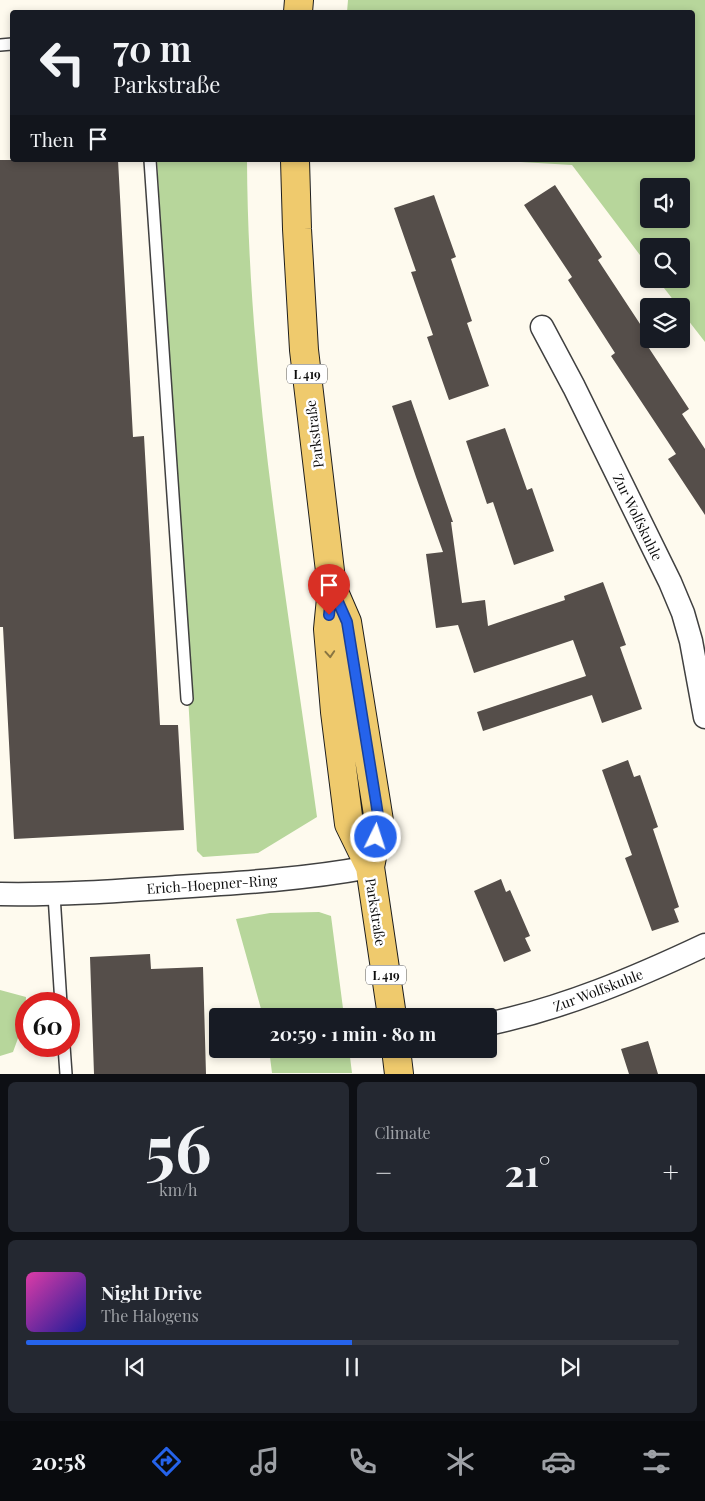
<!DOCTYPE html>
<meta charset="utf-8">
<style>
:root{--surface:#171b24;--page:#242831;--text:#f1f3f6;--muted:#9ea1a6;--line:#363941;--accent:#2563eb}
body{margin:0;font-family:"Playfair Display",serif;background:var(--page);color:var(--text);height:100vh;display:flex;flex-direction:column;font-size:19px;white-space:nowrap}
*{box-sizing:border-box;margin:0}
p{font-size:16px;color:var(--muted)}
.icon{flex:none;width:28px;height:28px;fill:none;stroke:currentColor;stroke-width:2;stroke-linecap:round;stroke-linejoin:round}
.map{position:relative;height:1074px;overflow:hidden}
.sheet{display:flex;flex-direction:column;gap:8px;padding:8px;background:#0d0f14;flex:1}
.sheet>*{flex:none}
.hud{position:absolute;left:10px;top:10px;width:685px;height:152px;border-radius:5px;box-shadow:0 2px 8px #0003;background:#171b24;color:var(--text);overflow:hidden}
.fabs{position:absolute;left:640px;top:178px;display:grid;gap:10px}
.fabs a{display:grid;place-items:center;width:50px;height:50px;border-radius:5px;background:var(--surface);box-shadow:0 2px 8px #0003;font-size:25px}
.speed{position:absolute;left:15px;top:992px;display:flex;gap:10px;font-size:25px;font-weight:700;text-align:center}
.speed>*{display:grid;place-content:center;width:65px;height:65px;border-radius:50%;background:var(--surface);box-shadow:0 2px 8px #0003;line-height:1}
.speed .limit{border:8px solid #d22;background:#fff;color:#111}
.pin{position:absolute;display:grid;place-items:center;width:42px;height:42px;color:#fff;margin:-51px -21px;border-radius:50% 50% 50% 0;rotate:-45deg;box-shadow:0 0 5px #0007}
.pin .icon{rotate:45deg}
.me{position:absolute;width:55px;margin:-28px;rotate:4deg;stroke-linejoin:round;filter:drop-shadow(0 0 4px #0008)}
.turn{display:flex;align-items:center;gap:18px;height:105px;padding:0 20px;font-size:22px}
.turn .icon{width:65px;height:65px;stroke-width:2.5}
.turn b{display:block;font-size:35px;line-height:42px}
.then{display:flex;align-items:center;height:48px;padding:0 20px;background:#0003;gap:10px;font-size:19px}
.big{font-size:38px;font-weight:700;line-height:1.1}
.sheet .card{flex:1;display:flex;flex-direction:column;justify-content:center;gap:8px;min-width:0;padding:0 18px;border-radius:8px;background:var(--page)}
.sheet .dial{align-items:center;gap:0}
.dial b{font-size:65px;line-height:1}
.song{display:flex;align-items:center;gap:15px}
.cover{width:60px;height:60px;border-radius:8px;background:linear-gradient(135deg,hsl(320 70% 55%),hsl(240 70% 35%))}
.played{height:5px;border-radius:2px;background:linear-gradient(90deg,var(--accent) 50%,var(--line) 50%)}
.keys{display:flex;justify-content:space-around;direction:ltr}
.heat{display:flex;justify-content:space-between;align-items:center;font-size:28px;direction:ltr}
.sheet .tiles{flex:1;display:grid;gap:8px;grid-template-columns:1fr 1fr}
.card:last-child{grid-column:span 2}
.trip{position:absolute;left:209px;top:1008px;width:288px;height:50px;border-radius:5px;background:var(--surface);box-shadow:0 2px 8px #0003;font-weight:700;line-height:50px;text-align:center}
.tab-bar{display:flex;height:80px;justify-content:space-around;align-items:center;background:#090b0e;color:var(--muted)}
.tab-bar .icon{width:35px;height:35px}
.tab-bar .active{color:var(--accent)}
.tab-bar b{font-size:22px;color:var(--text)}
.map>svg:first-child{display:block}
</style>
<div class="map">
<svg width="705" height="1074" viewBox="0 0 705 1074">
<rect width="100%" height="100%" fill="#fefaee"/>
<path fill="#b7d69b" fill-rule="evenodd" d="M348,0H705V342L681,311V306H678L657,279H681V246H649V267L572,165L488,160H692V12H347ZM649,186H681V219H649Z
M157,160H247C248,381 287,599 317,817L258,853L203,857L197,851Z
M319,912L331,916L344,1016H263L236,919L270,913Z
M0,990L26,997L25,1019L13,1052L0,1056Z
M269,1049H349L352,1073H272Z"/>
<path fill="#554e4a" d="M0,160H118L133,437L144,436L160,725H178L184,830L14,839L3,627H0Z
M555,185L602,257L598,260L646,333L641,336L689,409L682,414L705,449V515L668,459L676,454L611,356L615,353L568,280L572,277L524,205Z
M434,195L456,257L451,259L472,321L467,323L489,386L449,400L427,337L433,335L411,272L416,271L394,208Z
M411,400L453,522H451L462,603L485,600L488,626L565,600L564,596L603,582L626,645L620,647L642,709L602,723L592,695L483,731L477,712L586,676L573,640L474,673L458,625L436,628L426,554L443,552L416,477L392,406Z
M505,428L527,490L532,488L554,551L514,565L493,502L487,504L466,441Z
M628,760L634,777L640,775L658,827L653,829L679,907L674,909L679,922L652,931L625,858L632,855L602,770Z
M501,879L506,892L510,890L530,936L525,938L531,951L504,962L474,891Z
M150,954L151,969L203,967L206,1074H94L90,957Z
M648,1041L658,1074H629L621,1049Z"/>
<g fill="none" stroke-linecap="round" stroke-linejoin="round">
<defs>
<path id="lane" d="M0,45L12,44
M150,160L187,699
M54,895L61,1004
M64,1046L66,1074"/>
<path id="street" d="M542,327L574,387L670,582L683,613L691,641L705,717
M0,894C59,895 117,891 176,887C241,883 306,879 370,867
M488,1024C564,1008 635,978 705,945"/>
<path id="primary" d="M298,12L299,0
M295,160L297,229L304,350L332,588L328,629L335,712L349,824L370,867L392,1016
M334,592L347,622L376,802L379,821L370,867
M396,1049L399,1074"/>
</defs>
<use href="#lane" stroke="#404040" stroke-width="14"/>
<use href="#street" stroke="#404040" stroke-width="25"/>
<use href="#primary" stroke="#1e1e1e" stroke-width="30"/>
<use href="#lane" stroke="#fff" stroke-width="11"/>
<use href="#street" stroke="#fff" stroke-width="22"/>
<use href="#primary" stroke="#efca6d" stroke-width="28"/>
</g>
<defs><path id="oneway-chevron" d="M-2-3.5L2.5 0L-2 3.5" fill="none" stroke-width="1.6" stroke-linecap="round" stroke-linejoin="round" transform="scale(1.25)"/></defs>
<use stroke="#897542" href="#oneway-chevron" transform="translate(330 654) rotate(86)"/>
<g fill="none" stroke-linecap="round" stroke-linejoin="round">
<defs>
<path id="route" d="M329,615L332,588L347,622L376,802L379,822L376,837"/>
</defs>
<use href="#route" stroke="#184099" stroke-width="12"/>
<use href="#route" stroke="#2563eb" stroke-width="9"/>
</g>
<g text-anchor="middle" dominant-baseline="central" stroke-width="5" stroke-linejoin="round" paint-order="stroke">
<g fill="#fff" stroke="#565656" stroke-width="1">
<rect x="287" y="364.5" width="40" height="19" rx="4"/>
<rect x="366" y="965.5" width="40" height="19" rx="4"/>
</g>
<g font-size="12" font-weight="bold" fill="#0d0d0d">
<text x="307" y="374">L 419</text>
<text x="386" y="975">L 419</text>
</g>
<g font-size="14" fill="#0d0d0d" stroke="#fff">
<text transform="translate(314 434) rotate(-97)">Parkstraße</text>
<text transform="translate(638 517) rotate(64)">Zur Wolfskuhle</text>
<text transform="translate(212 884) rotate(-4)">Erich-Hoepner-Ring</text>
<text transform="translate(376 912) rotate(81)">Parkstraße</text>
<text transform="translate(598 990) rotate(-21)">Zur Wolfskuhle</text>
</g>
</g>
</svg>
<div class="fabs">
<a><svg class="icon" aria-label="sound" viewBox="0 0 24 24"><path d="M4 9h4l5-4v14l-5-4H4zM17 9q2 3 0 6"/></svg></a>
<a><svg class="icon" aria-label="search" viewBox="0 0 24 24"><circle cx="10" cy="10" r="6"/><path d="M15 15l6 6"/></svg></a>
<a><svg class="icon" aria-label="layers" viewBox="0 0 24 24"><path d="M12 4l9 5-9 5-9-5zM3 14l9 5 9-5"/></svg></a>
</div>
<div class="speed"><div class="limit">60</div></div>
<div class="pin" style="left:329px;top:615px;background:#d93025"><svg class="icon" aria-label="arrive" viewBox="0 0 24 24"><path d="M6 21V4h12l-3 4 3 4H6"/></svg></div>
<svg class="me" style="left:376px;top:837px" viewBox="-20 -20 40 40"><circle r="17" fill="#2563eb" stroke="#fff" stroke-width="3"/><path d="M0-11L8 9 0 5-8 9z" fill="#fff"/></svg>
<div class="trip">20:59 · 1 min · 80 m</div>
<div class="hud">
<div class="turn"><svg class="icon" aria-label="left" viewBox="0 0 24 24"><path d="M17 20v-9H6M10 6l-5 5 5 5"/></svg><div><b>70 m</b>Parkstraße</div></div>
<div class="then">Then<svg class="icon" aria-label="arrive" viewBox="0 0 24 24"><path d="M6 21V4h12l-3 4 3 4H6"/></svg></div>
</div>
</div>
<section class="sheet">
<div class="tiles">
<div class="card dial"><b>56</b><p>km/h</p></div>
<div class="card"><p>Climate</p>
<div class="heat"><a>−</a><b class="big">21°</b><a>+</a></div>
</div>
<div class="card">
<div class="song"><i class="cover"></i><div><b>Night Drive</b><p>The Halogens</p></div></div>
<div class="played"></div>
<div class="keys"><svg class="icon" aria-label="previous" viewBox="0 0 24 24"><path d="M18 5L8 12l10 7zM5 5v14"/></svg><svg class="icon" aria-label="pause" viewBox="0 0 24 24"><path d="M8 5v14M16 5v14"/></svg><svg class="icon" aria-label="next" viewBox="0 0 24 24"><path d="M6 5l10 7-10 7zM19 5v14"/></svg></div>
</div>
</div>
</section>
<nav class="tab-bar">
<b>20:58</b>
<svg class="icon active" aria-label="directions" viewBox="0 0 24 24"><path d="M12 3l9 9-9 9-9-9zM9 14v-3h6M13 9l2 2-2 2"/></svg>
<svg class="icon" aria-label="music" viewBox="0 0 24 24"><path d="M9 18V5l10-2v13"/><circle cx="6" cy="18" r="3"/><circle cx="16" cy="16" r="3"/></svg>
<svg class="icon" aria-label="phone" viewBox="0 0 24 24"><path d="M5 4h4l2 5-3 2q2 4 5 5l2-3 5 2v4C11 20 4 13 5 4z"/></svg>
<svg class="icon" aria-label="climate" viewBox="0 0 24 24"><path d="M12 3v18M4 7l16 10M4 17L20 7"/></svg>
<svg class="icon" aria-label="car" viewBox="0 0 24 24"><path d="M5 17H2v-5l4-1 3-4h7l3 4 3 1v5h-3M9 17h6M6 11h13"/><circle cx="7" cy="17" r="2"/><circle cx="17" cy="17" r="2"/></svg>
<svg class="icon" aria-label="filters" viewBox="0 0 24 24"><path d="M4 7h16M4 17h16"/><circle cx="9" cy="7" r="2"/><circle cx="15" cy="17" r="2"/></svg>
</nav>
